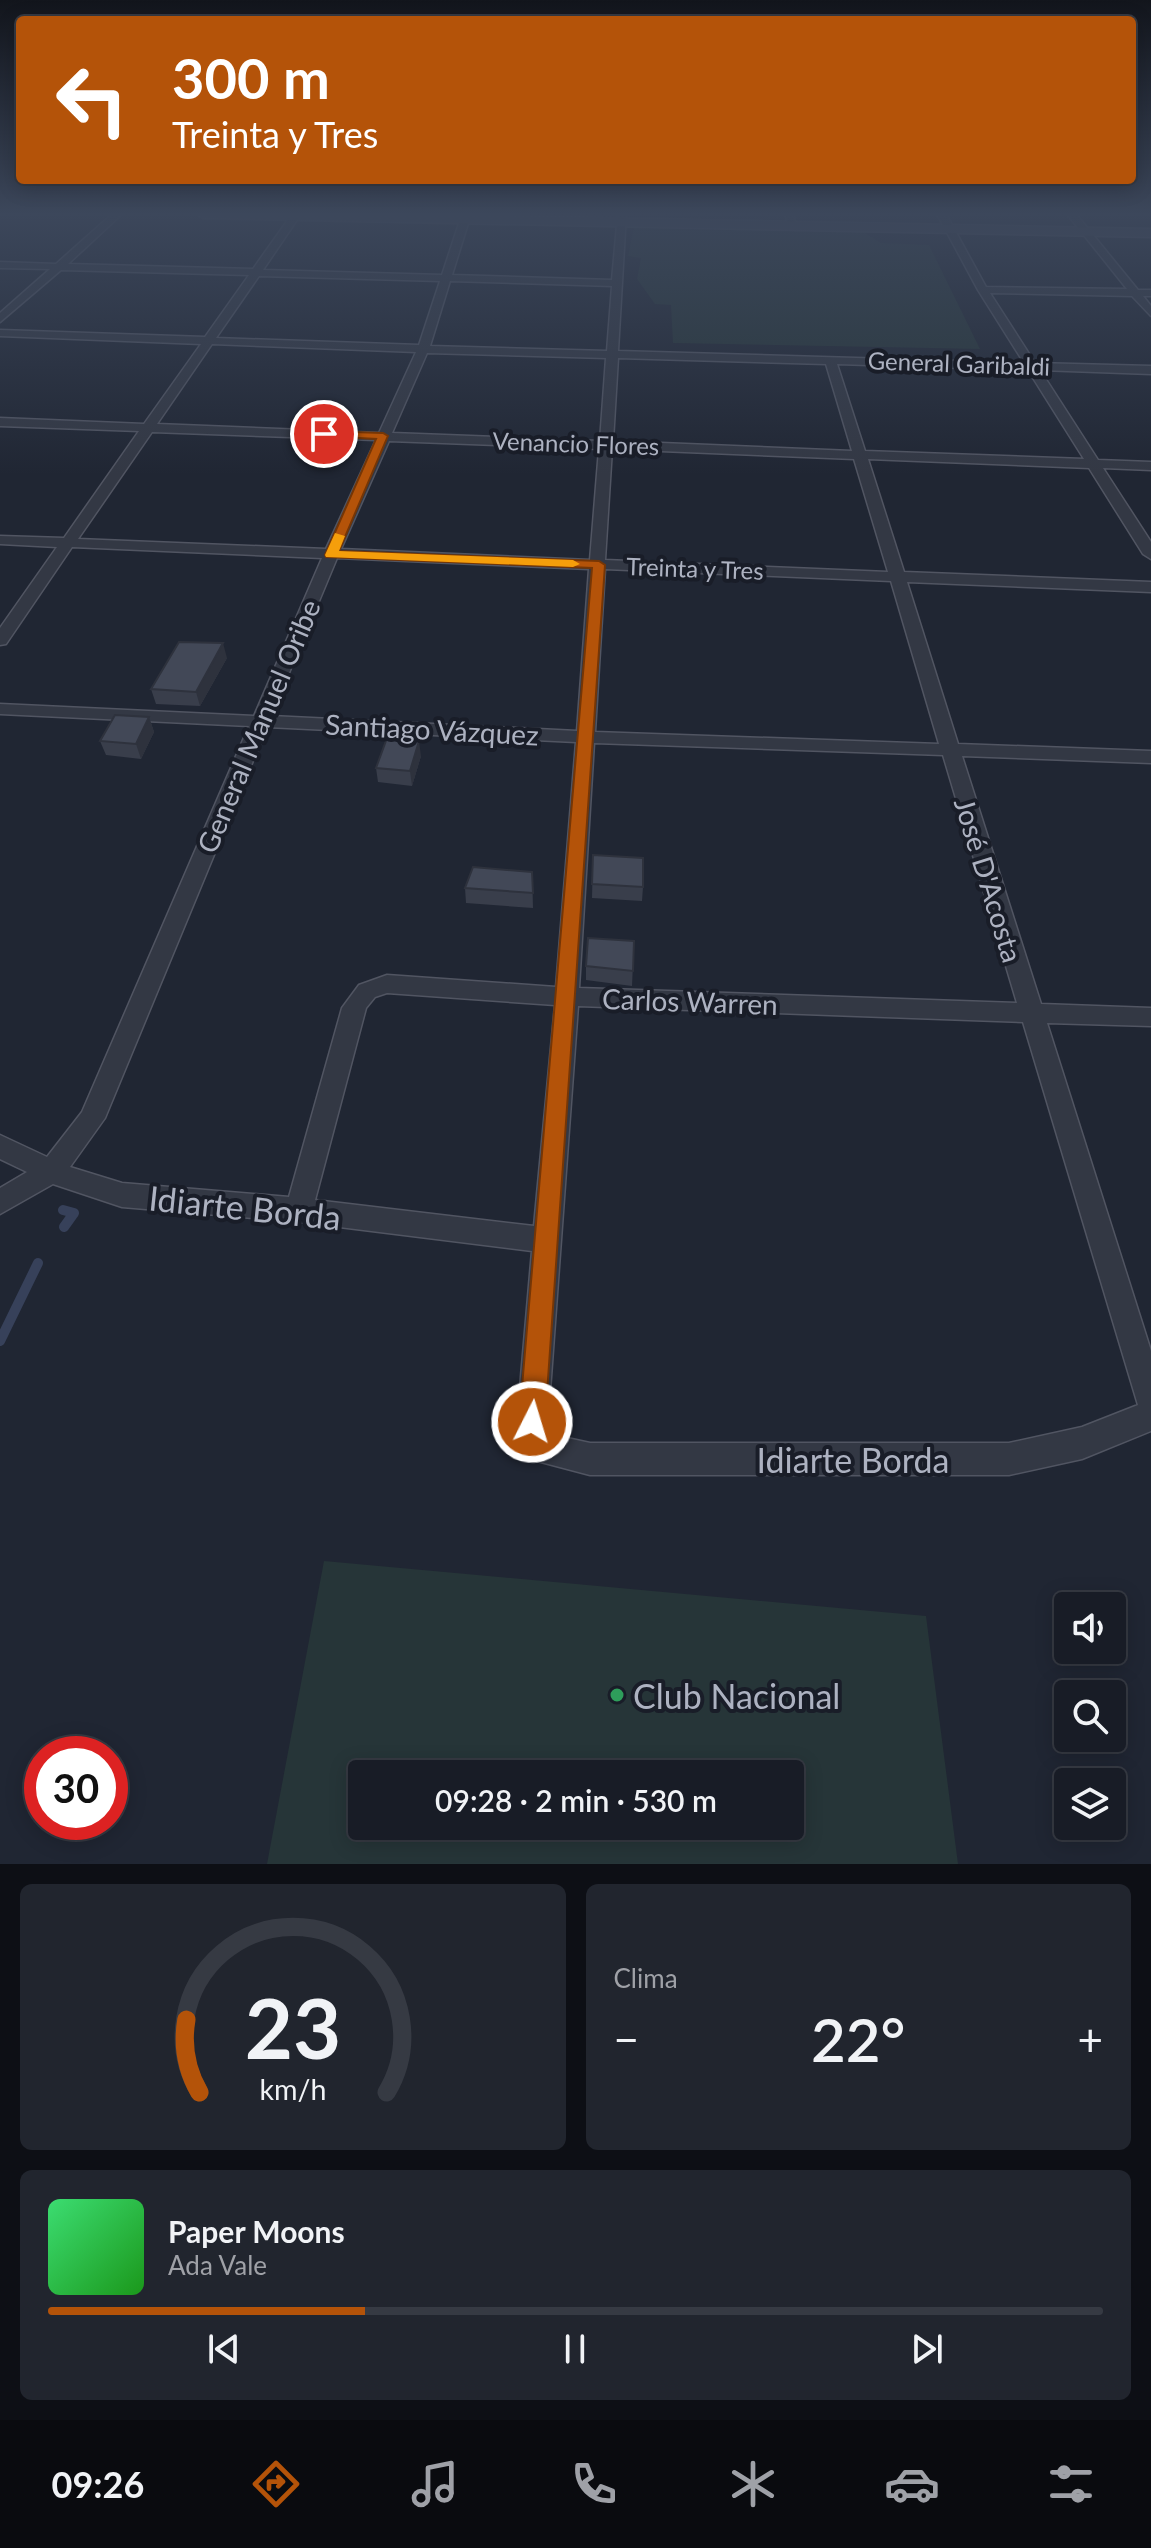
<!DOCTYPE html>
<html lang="es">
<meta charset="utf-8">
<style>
:root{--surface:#181c26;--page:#21252e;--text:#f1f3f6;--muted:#9fa1a7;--line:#363a43;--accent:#b45309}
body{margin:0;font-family:Lato,sans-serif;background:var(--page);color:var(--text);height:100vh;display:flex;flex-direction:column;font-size:30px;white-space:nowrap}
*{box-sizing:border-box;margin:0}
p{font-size:26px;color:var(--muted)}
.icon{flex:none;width:44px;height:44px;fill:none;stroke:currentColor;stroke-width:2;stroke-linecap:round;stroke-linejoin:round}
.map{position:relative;height:1864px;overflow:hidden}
.panel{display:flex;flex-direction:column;gap:20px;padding:20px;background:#0d0f15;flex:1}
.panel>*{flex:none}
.hud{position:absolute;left:16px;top:16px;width:1120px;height:168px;border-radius:8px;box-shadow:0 4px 20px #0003,0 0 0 2px var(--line);background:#b45309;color:#fff;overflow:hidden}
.tools{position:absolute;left:1054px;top:1592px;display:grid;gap:16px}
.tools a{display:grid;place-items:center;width:72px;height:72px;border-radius:8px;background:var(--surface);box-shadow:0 4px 20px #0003,0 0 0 2px var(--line);font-size:40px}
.speed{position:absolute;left:24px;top:1736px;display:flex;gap:16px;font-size:40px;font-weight:700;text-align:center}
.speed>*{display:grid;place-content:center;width:104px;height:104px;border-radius:50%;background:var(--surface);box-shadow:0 4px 20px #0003,0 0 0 2px var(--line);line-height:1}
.speed .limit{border:12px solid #d22;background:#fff;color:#111}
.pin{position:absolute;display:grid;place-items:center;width:68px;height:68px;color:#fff;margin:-34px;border:4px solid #fff;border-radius:50%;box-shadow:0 2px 8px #0007}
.me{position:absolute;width:88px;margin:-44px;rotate:5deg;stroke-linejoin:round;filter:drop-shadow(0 0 6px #0008)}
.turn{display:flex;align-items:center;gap:28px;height:168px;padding:0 24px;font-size:36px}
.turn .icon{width:104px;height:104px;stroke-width:2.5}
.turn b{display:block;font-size:56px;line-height:68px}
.big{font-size:60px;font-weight:600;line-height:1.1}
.panel .card{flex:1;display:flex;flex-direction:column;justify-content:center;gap:12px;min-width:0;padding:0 28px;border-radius:12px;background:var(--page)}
.panel .dial{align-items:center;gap:0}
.dial svg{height:208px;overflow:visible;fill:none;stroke:var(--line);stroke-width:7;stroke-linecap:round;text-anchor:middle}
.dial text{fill:var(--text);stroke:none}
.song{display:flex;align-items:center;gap:24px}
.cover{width:96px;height:96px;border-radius:12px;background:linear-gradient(135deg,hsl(140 70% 55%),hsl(120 70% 35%))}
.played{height:8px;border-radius:4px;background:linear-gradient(90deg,var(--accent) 30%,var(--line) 30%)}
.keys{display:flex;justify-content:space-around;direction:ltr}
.heat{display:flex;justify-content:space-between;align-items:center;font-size:44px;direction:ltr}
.panel .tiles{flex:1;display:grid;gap:20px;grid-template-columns:1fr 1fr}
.card:last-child{grid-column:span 2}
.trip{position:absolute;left:348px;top:1760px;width:456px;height:80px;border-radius:8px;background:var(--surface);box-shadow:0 4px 20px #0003,0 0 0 2px var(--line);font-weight:600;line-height:80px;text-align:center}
.tab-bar{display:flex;height:128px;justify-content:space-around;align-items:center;background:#0a0b0f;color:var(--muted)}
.tab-bar .icon{width:56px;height:56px}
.tab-bar .on{color:var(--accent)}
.tab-bar b{font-size:36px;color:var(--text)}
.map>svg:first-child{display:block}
</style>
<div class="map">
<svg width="1151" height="1864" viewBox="0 0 1151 1864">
<rect width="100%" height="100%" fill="#202633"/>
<path fill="#263538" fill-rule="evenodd" d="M634,227L862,231L881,243L929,245L980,349L673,343L671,305L655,304L637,279L641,258L628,256Z
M324,1561L926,1616L958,1864H267ZM362,1774H790V1826H362Z"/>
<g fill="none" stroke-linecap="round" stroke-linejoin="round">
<path stroke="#37415a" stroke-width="10" d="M63,1210L74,1213L64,1227
M0,1341L38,1263"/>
<defs>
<path id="street" d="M112,214H122L68,264L253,269L292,214H301L263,270L442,275L462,214H471L452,275L612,280L618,214H626L618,351L1024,363L978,290L937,214H946L986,287L1127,289L1067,214H1076L1138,290H1151V296H1143L1151,306V316L1132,296L990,293L1035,363L1151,366V374L1040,370L1098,460L1151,462V470L1103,468L1151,542V559L1143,554L1089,468L868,459L904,572L1151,582V592L907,582L958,744L1151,751V763L962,756L1041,1004L1151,1008V1026L1047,1023L1151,1351V1431L1082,1459L1009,1475H590L537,1461L517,1422L532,1251L299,1222L122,1207L53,1184L0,1214V1188L27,1172L0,1159V1135L47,1157L82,1112L249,726L0,714V704L254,716L322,558L72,547L6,644L0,645V628L57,547L0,544V536L64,538L139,431L0,426V418L144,424L201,344L0,336V330L205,337L249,275L61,270L0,322V313L50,269L0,268V262L56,264ZM259,276L440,281L419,345L216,338ZM450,281L612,286L607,351L430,346ZM212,344L416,352L379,433L157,424ZM427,353L606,358L600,441L392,433ZM618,358L826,364L852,451L613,441ZM837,364L1028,370L1084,459L865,451ZM152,432L376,440L326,549L78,539ZM389,441L599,449L590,560L341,549ZM612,449L854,459L888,572L605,560ZM337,558L589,569L577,731L271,716ZM605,569L891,581L939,744L595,732ZM267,727L576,742L556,987L387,975L359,985L342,1008L289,1197L122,1183L70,1167L105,1118ZM594,743L943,755L1017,1003L579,988ZM387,993L555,1005L534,1226L315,1200L366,1008L375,997ZM578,1006L1023,1022L1138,1405L1082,1427L1009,1443H590L558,1436L548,1419Z
M785,214H794L795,228H789Z"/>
<path id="secondary" d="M197,214H404L1151,229V237L203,218Z"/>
</defs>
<use href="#street" stroke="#515562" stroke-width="3"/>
<use href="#secondary" stroke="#515562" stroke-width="3"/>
<use href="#street" fill="#333844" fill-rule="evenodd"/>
<use href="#secondary" fill="#424756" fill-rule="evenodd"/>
</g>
<path fill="#393e4b" d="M227,658L200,706L156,704L151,689Z
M149,717L154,732L141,759L106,755L100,741Z
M421,756L412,786L378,782L376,768Z
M593,855L643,887L642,901L592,898Z
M532,872L533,908L466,903L465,888Z
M634,941L632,986L586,980V966Z"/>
<path fill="#2e323d" d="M223,643L227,658L200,706L196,692Z
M149,717L154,732L141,759L136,744Z
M419,741L421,756L412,786L410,771Z"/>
<path fill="#424857" stroke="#2e323d" stroke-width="2" d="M179,642L223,643L196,692L151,689Z
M115,715L149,717L136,744L100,741Z
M387,738L419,741L410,771L376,768Z
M593,855L643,858V887L592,884Z
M473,867L532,872L533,893L465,888Z
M588,938L634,941L633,971L586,966Z"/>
<linearGradient id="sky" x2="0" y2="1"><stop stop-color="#12151c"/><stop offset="0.45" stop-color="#3c475b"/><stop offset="1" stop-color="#3c475b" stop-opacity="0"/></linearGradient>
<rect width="1151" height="475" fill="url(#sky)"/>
<path fill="#b45309" stroke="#753606" stroke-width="2" d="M324,431L383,433L388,436L339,551L599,561L605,565L545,1422L541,1431L532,1435L523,1431L519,1422L592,568L326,557L325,555L376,439L320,436L319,434Z"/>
<path fill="#f59e0b" d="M335,533L345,536L339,551L573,560L580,564L573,567L326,557L325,555Z"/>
<circle fill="#2e9e5b" stroke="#191d28" stroke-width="3" cx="617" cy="1695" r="8"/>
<g text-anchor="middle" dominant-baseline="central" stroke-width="8" stroke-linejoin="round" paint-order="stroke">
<g font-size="24" fill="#adb2c1" stroke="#191d28">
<text transform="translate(959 363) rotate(2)">General Garibaldi</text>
<text transform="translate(576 443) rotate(2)">Venancio Flores</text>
<text transform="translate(695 568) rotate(2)">Treinta y Tres</text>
</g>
<g font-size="28" fill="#adb2c1" stroke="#191d28">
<text transform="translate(258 726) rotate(-67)">General Manuel Oribe</text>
<text transform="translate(432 729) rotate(3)">Santiago Vázquez</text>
<text transform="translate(989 880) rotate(73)">José D'Acosta</text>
<text transform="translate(690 1001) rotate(2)">Carlos Warren</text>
</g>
<g font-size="34" fill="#adb2c1" stroke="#191d28">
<text transform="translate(245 1207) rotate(6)">Idiarte Borda</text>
<text x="853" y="1459">Idiarte Borda</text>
</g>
<g font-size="34" fill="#adb2c1" stroke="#191d28" text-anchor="start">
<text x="633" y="1695">Club Nacional</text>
</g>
</g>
</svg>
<div class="tools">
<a><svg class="icon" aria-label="sound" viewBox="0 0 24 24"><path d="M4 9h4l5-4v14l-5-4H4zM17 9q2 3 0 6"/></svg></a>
<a><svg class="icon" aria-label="search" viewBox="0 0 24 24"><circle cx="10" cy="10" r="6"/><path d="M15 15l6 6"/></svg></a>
<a><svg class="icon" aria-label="layers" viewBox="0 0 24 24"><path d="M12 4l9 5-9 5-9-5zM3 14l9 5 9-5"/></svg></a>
</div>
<div class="speed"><div class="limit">30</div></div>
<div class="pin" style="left:324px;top:434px;background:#d93025"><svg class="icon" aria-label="arrive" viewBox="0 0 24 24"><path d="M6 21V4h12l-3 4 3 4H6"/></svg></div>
<svg class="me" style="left:532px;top:1422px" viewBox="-20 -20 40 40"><circle r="17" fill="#b45309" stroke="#fff" stroke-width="3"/><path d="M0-11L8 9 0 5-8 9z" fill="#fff"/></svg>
<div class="trip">09:28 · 2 min · 530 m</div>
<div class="hud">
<div class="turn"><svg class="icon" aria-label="left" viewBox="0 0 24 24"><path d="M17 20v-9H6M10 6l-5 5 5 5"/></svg><div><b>300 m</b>Treinta y Tres</div></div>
</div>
</div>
<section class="panel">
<div class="tiles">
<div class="card dial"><svg viewBox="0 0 100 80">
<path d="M14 69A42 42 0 1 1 86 69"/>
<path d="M14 69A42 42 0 0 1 9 41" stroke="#b45309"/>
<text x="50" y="56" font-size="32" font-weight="700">23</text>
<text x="50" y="72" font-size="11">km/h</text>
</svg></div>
<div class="card"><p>Clima</p>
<div class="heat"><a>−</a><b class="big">22°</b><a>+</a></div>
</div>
<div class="card">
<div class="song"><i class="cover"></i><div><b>Paper Moons</b><p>Ada Vale</p></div></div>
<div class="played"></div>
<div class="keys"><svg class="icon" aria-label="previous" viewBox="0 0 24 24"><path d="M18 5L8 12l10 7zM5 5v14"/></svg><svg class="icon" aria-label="pause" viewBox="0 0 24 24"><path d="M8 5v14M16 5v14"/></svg><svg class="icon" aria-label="next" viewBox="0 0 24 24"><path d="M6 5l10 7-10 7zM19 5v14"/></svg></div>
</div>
</div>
</section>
<nav class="tab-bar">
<b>09:26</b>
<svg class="icon on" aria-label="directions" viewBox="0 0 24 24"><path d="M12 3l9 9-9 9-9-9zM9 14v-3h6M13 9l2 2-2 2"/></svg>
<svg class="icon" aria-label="music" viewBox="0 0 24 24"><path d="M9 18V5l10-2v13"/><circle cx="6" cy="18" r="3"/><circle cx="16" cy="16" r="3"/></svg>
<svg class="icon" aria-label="phone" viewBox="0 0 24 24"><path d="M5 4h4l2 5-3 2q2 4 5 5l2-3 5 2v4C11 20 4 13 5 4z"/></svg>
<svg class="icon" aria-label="climate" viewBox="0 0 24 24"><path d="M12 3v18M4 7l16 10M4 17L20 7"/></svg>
<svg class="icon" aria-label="car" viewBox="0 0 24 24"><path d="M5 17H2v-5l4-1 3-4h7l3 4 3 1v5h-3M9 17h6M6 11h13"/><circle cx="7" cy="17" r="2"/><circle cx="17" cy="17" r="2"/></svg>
<svg class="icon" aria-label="filters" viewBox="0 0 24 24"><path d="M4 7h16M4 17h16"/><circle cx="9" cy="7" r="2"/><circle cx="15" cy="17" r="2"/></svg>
</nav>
